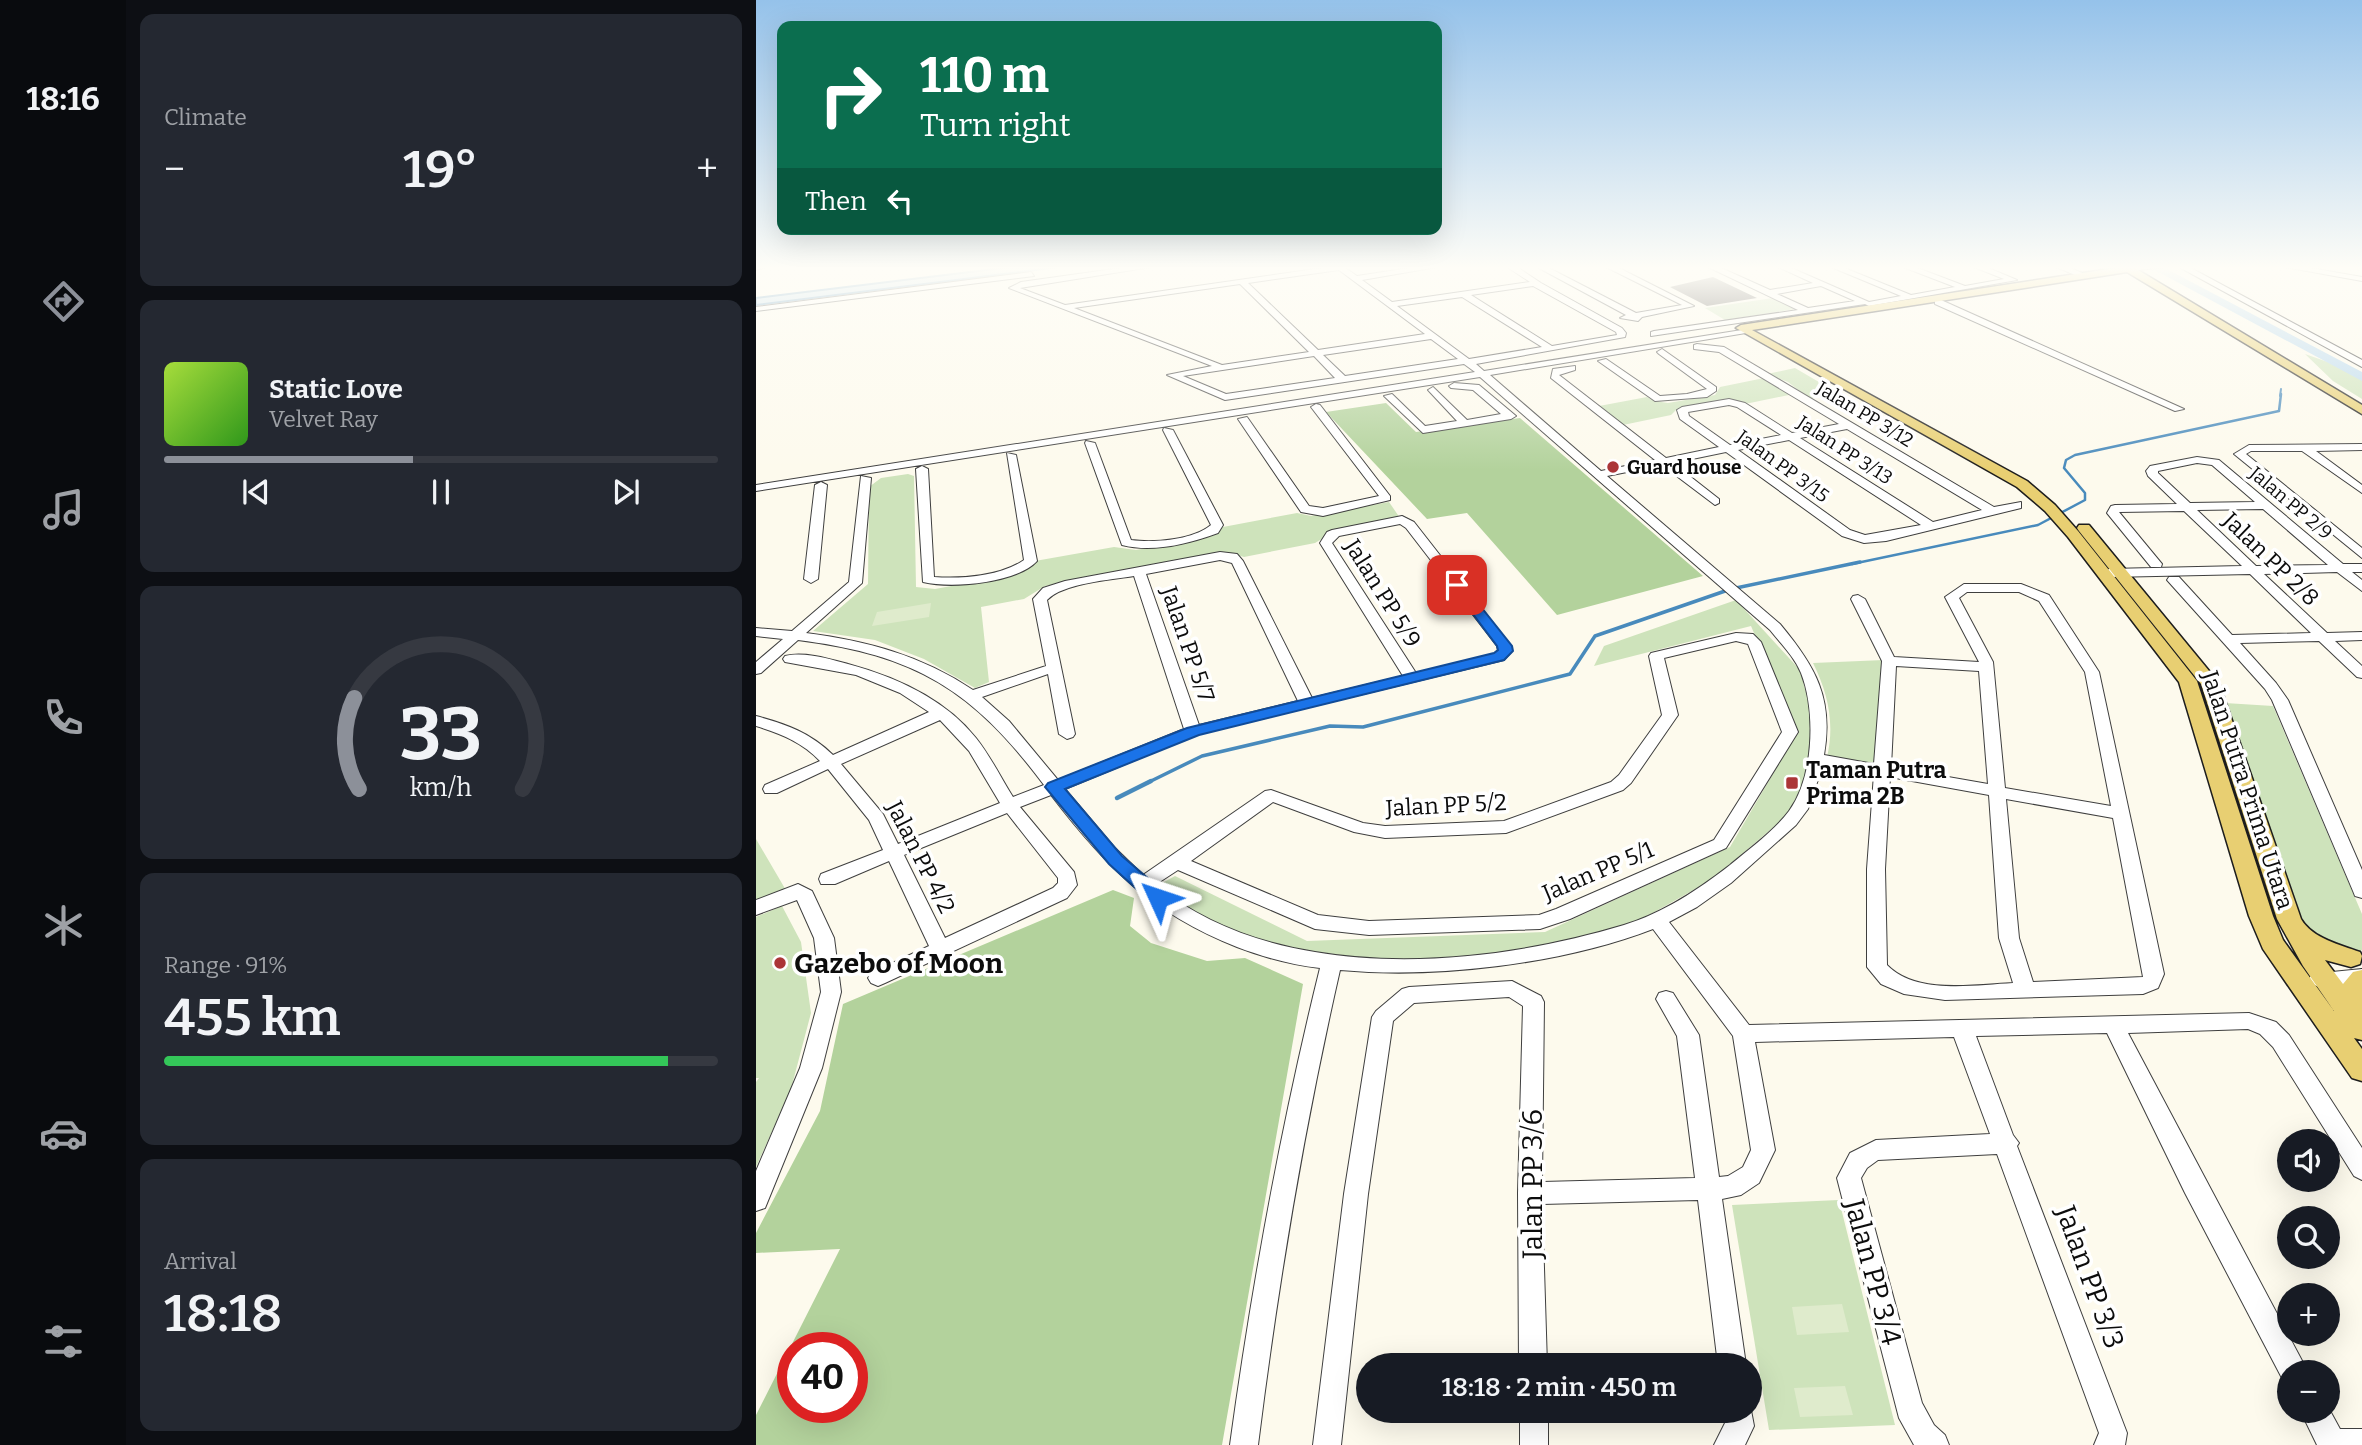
<!DOCTYPE html>
<meta charset="utf-8">
<style>
:root{--surface:#171b24;--page:#242831;--text:#f1f3f6;--muted:#9ea1a6;--line:#363941;--accent:#8c9099}
body{margin:0;font-family:Bitter,serif;background:var(--page);color:var(--text);height:100vh;display:flex;flex-direction:column;font-size:26px;white-space:nowrap}
*{box-sizing:border-box;margin:0}
p{font-size:23px;color:var(--muted)}
.icon{flex:none;width:38px;height:38px;fill:none;stroke:currentColor;stroke-width:2;stroke-linecap:round;stroke-linejoin:round}
.map{position:relative;flex:1;overflow:hidden}
.panel{display:flex;flex-direction:column;gap:14px;padding:14px;background:#0d0f14;width:630px}
.panel>*{flex:none}
.banner{position:absolute;left:21px;top:21px;width:665px;height:214px;border-radius:14px;box-shadow:0 7px 28px #0002;background:#0b6e4f;color:#fff;overflow:hidden}
.fabs{position:absolute;left:1521px;top:1129px;display:grid;gap:14px}
.fabs a{display:grid;place-items:center;width:63px;height:63px;border-radius:50%;background:var(--surface);box-shadow:0 7px 28px #0002;font-size:35px}
.speed{position:absolute;left:21px;top:1332px;display:flex;gap:14px;font-size:35px;font-weight:700;text-align:center}
.speed>*{display:grid;place-content:center;width:91px;height:91px;border-radius:50%;background:var(--surface);box-shadow:0 7px 28px #0002;line-height:1}
.speed .limit{border:10px solid #d22;background:#fff;color:#111}
.pin{position:absolute;display:grid;place-items:center;width:60px;height:60px;color:#fff;margin:-30px;border-radius:14px;box-shadow:0 4px 10px #0006}
.me{position:absolute;width:77px;margin:-38px;rotate:312deg;stroke-linejoin:round;filter:drop-shadow(0 0 5px #0008)}
.turn{display:flex;align-items:center;gap:24px;height:147px;padding:0 28px;font-size:32px}
.turn .icon{width:91px;height:91px;stroke-width:2.5}
.turn b{display:block;font-size:49px;line-height:60px}
.then{display:flex;align-items:center;height:66px;padding:0 28px;background:#0003;gap:14px;font-size:26px}
.big{font-size:52px;font-weight:600;line-height:1.1}
.panel .card{flex:1;display:flex;flex-direction:column;justify-content:center;gap:10px;min-width:0;padding:0 24px;border-radius:14px;background:var(--page)}
.panel .dial{align-items:center;gap:0}
.dial svg{height:182px;overflow:visible;fill:none;stroke:var(--line);stroke-width:7;stroke-linecap:round;text-anchor:middle}
.dial text{fill:var(--text);stroke:none}
.song{display:flex;align-items:center;gap:21px}
.cover{width:84px;height:84px;border-radius:10px;background:linear-gradient(135deg,hsl(80 70% 55%),hsl(110 70% 35%))}
.played{height:7px;border-radius:4px;background:linear-gradient(90deg,var(--accent) 45%,var(--line) 45%)}
.keys{display:flex;justify-content:space-around;direction:ltr}
.heat{display:flex;justify-content:space-between;align-items:center;font-size:38px;direction:ltr}
.charge{height:10px;border-radius:5px;background:linear-gradient(90deg,#34c759 91%,var(--line) 0)}
.trip{position:absolute;left:600px;top:1353px;width:406px;height:70px;border-radius:35px;background:var(--surface);box-shadow:0 7px 28px #0002;font-weight:600;line-height:70px;text-align:center}
main{display:flex;flex:1;min-height:0}
.dock{display:flex;flex-direction:column;width:126px;justify-content:space-around;align-items:center;background:#090b0e;color:var(--muted)}
.dock .icon{width:49px;height:49px}
.dock .active{color:var(--accent)}
.dock b{font-size:32px;color:var(--text)}
.map>svg:first-child{display:block}
</style>
<main>
<nav class="dock">
<b>18:16</b>
<svg class="icon active" aria-label="directions" viewBox="0 0 24 24"><path d="M12 3l9 9-9 9-9-9zM9 14v-3h6M13 9l2 2-2 2"/></svg>
<svg class="icon" aria-label="music" viewBox="0 0 24 24"><path d="M9 18V5l10-2v13"/><circle cx="6" cy="18" r="3"/><circle cx="16" cy="16" r="3"/></svg>
<svg class="icon" aria-label="phone" viewBox="0 0 24 24"><path d="M5 4h4l2 5-3 2q2 4 5 5l2-3 5 2v4C11 20 4 13 5 4z"/></svg>
<svg class="icon" aria-label="climate" viewBox="0 0 24 24"><path d="M12 3v18M4 7l16 10M4 17L20 7"/></svg>
<svg class="icon" aria-label="car" viewBox="0 0 24 24"><path d="M5 17H2v-5l4-1 3-4h7l3 4 3 1v5h-3M9 17h6M6 11h13"/><circle cx="7" cy="17" r="2"/><circle cx="17" cy="17" r="2"/></svg>
<svg class="icon" aria-label="filters" viewBox="0 0 24 24"><path d="M4 7h16M4 17h16"/><circle cx="9" cy="7" r="2"/><circle cx="15" cy="17" r="2"/></svg>
</nav>
<section class="panel">
<div class="card"><p>Climate</p>
<div class="heat"><a>−</a><b class="big">19°</b><a>+</a></div>
</div>
<div class="card">
<div class="song"><i class="cover"></i><div><b>Static Love</b><p>Velvet Ray</p></div></div>
<div class="played"></div>
<div class="keys"><svg class="icon" aria-label="previous" viewBox="0 0 24 24"><path d="M18 5L8 12l10 7zM5 5v14"/></svg><svg class="icon" aria-label="pause" viewBox="0 0 24 24"><path d="M8 5v14M16 5v14"/></svg><svg class="icon" aria-label="next" viewBox="0 0 24 24"><path d="M6 5l10 7-10 7zM19 5v14"/></svg></div>
</div>
<div class="card dial"><svg viewBox="0 0 100 80">
<path d="M14 69A42 42 0 1 1 86 69"/>
<path d="M14 69A42 42 0 0 1 12 29" stroke="#8c9099"/>
<text x="50" y="56" font-size="32" font-weight="700">33</text>
<text x="50" y="72" font-size="11">km/h</text>
</svg></div>
<div class="card"><p>Range · 91%</p><b class="big">455 km</b><div class="charge"></div></div>
<div class="card"><p>Arrival</p><b class="big">18:18</b></div>
</section>
<div class="map">
<svg width="1606" height="1445" viewBox="0 0 1606 1445">
<rect width="100%" height="100%" fill="#fdfaed"/>
<path fill="#cee3bb" d="M1017,298L1039,309L969,320L949,308Z
M1549,354L1606,374V399L1577,381Z
M1039,368L1080,392L1054,399L1032,382L1011,374Z
M1013,377L1038,394L989,404L973,401L920,410L915,415L867,425L843,406L891,397L899,401L912,403L959,395L964,387Z
M152,474L158,476L160,587L179,589L256,575L268,570L279,561L358,547L380,550L453,537L467,527L541,513L555,516L633,502L644,518L581,530L559,543L488,557L471,552L289,586L268,599L225,607L233,682L219,688L168,659L119,640L57,631L112,584L113,487L125,478Z
M980,600L1044,670L1058,723L1051,771L1034,813L957,879L879,923L801,944L711,958L630,961L511,945L448,922L399,887L419,876L551,941L789,932L974,847L1041,733L995,626L838,666L848,646Z
M1128,660L1123,767L1071,757C1079,724 1072,693 1057,663Z
M1469,703L1517,706L1606,914V950L1602,953L1549,933Z
M0,839L31,892L0,906Z
M26,906L45,942L55,1013L35,1089L0,1167V1082L3,1078H0V917Z
M1083,1200L1139,1425L1013,1430L976,1205Z"/>
<path fill="#b3d29c" fill-rule="evenodd" d="M630,403L660,432L764,418L947,576L801,615L711,513L671,519L570,412Z
M357,890L378,898L374,926L395,943L451,961L489,958L547,984L466,1445H0V1415L84,1249L0,1253V1233L64,1111L87,1004ZM37,1348H96V1407H37Z"/>
<path fill="#dfebcc" d="M175,603L173,617L116,626L121,612Z
M1086,1304L1093,1332L1041,1335L1036,1307Z
M1089,1386L1097,1415L1044,1417L1038,1388Z"/>
<path fill="#b8d8ee" stroke="#488abc" stroke-width="2" d="M255,267H303L0,305V298Z"/>
<g fill="none" stroke-linecap="round" stroke-linejoin="round">
<path stroke="#488abc" stroke-width="2" d="M1524,396L1525,389"/>
<path stroke="#488abc" stroke-width="2.5" d="M1096,564L1282,525L1329,500V493L1308,468L1310,460L1319,455L1523,411L1525,394"/>
<path stroke="#488abc" stroke-width="3.5" d="M980,588L1104,562
M391,783L446,756L574,726L607,727L814,674L839,636L972,590"/>
<path stroke="#488abc" stroke-width="4.5" d="M361,798L395,781"/>
<path fill="#b8d8ee" fill-rule="evenodd" d="M1393,267H1407L1606,372V381Z"/>
</g>
<path fill="#534e4a" d="M957,277L1001,298L951,306L914,287Z"/>
<g fill="none" stroke-linecap="round" stroke-linejoin="round">
<defs>
<path id="minor" d="M0,267H9L0,270Z
M372,267H395L264,288L309,305L573,267H588L601,276L660,267H681L606,280L636,302L774,282L751,267H761L785,283L866,328L870,333L869,337L720,364L728,371L992,329L996,332L734,375L845,471L899,460L795,378L797,369L819,366V370L803,375L910,458L963,447L924,419L921,410L926,407L973,399L989,403L1036,433L1083,424L963,352L938,349V345L941,344L968,347L1238,507L1265,502V508L1130,541L1108,543L1086,536L970,452L917,463L963,499V503L959,505L906,465L851,476L1024,624C1059,666 1078,698 1068,755L1118,764L1126,661L1095,599L1097,596L1102,595L1109,599L1138,657L1223,662L1189,597L1208,584H1265L1293,595L1343,672L1408,974L1402,988L1387,994L1189,1000L1148,994L1125,984L1111,967V869L1118,774L1067,765L1052,809L1040,825L975,883L941,907L913,922L993,1025L1493,1013L1520,1022L1533,1035L1606,1148V1180L1598,1176L1517,1047L1504,1034L1492,1029L1372,1033L1552,1372H1533V1384L1528,1382L1429,1193L1351,1033L1220,1036L1257,1135L1263,1143L1261,1146L1371,1433L1369,1445H1338L1343,1433L1241,1154L1122,1160L1111,1168L1105,1178L1166,1403L1178,1425L1189,1435L1193,1445H1158L1143,1418L1081,1178L1094,1153L1120,1140L1234,1134L1198,1037L999,1042L1019,1150L1003,1183L985,1195L966,1199L990,1365H962L942,1200L786,1204L791,1365H763L762,1193L767,1006L753,997L658,1003L637,1021L612,1194L585,1445H557L588,1194L616,1017L620,1011L646,989L653,987L756,981L785,996L788,1002L786,1182L939,1178L921,1036L900,999L903,993L910,991L917,993L943,1035L963,1177L972,1176L987,1167L995,1150L977,1036L897,929C806,964 681,979 584,970C548,1128 522,1284 502,1445H474C496,1284 525,1126 564,968C537,965 507,957 481,947C395,913 350,867 295,795L264,807L318,872L321,885L311,898L129,983L122,986L115,983L112,978L115,973L173,946L133,861L79,884H65L63,879L65,874L127,850L113,820L72,769L21,793H9L7,789L9,785L64,761C46,742 25,734 0,726V716C30,724 55,733 77,755L173,712L144,693L100,675L29,662L27,659L29,656C48,651 74,659 92,664C140,677 189,699 220,738C235,757 245,778 257,797L288,785C217,690 160,655 42,640L5,673L0,674V662L27,639L0,636V628L36,631L93,582L105,476L115,478L106,583L50,633C111,641 165,655 217,690L290,666L277,599L287,588L309,581L464,552L481,554L487,561L556,698L647,676L564,543L571,532L576,530L646,516L658,522L755,646L756,651L748,660L442,734L309,789L358,847L387,875L509,791L515,790L607,823L629,826L748,821L855,782L863,775L906,715L893,656L895,653L980,633L997,634L1005,642L1042,732L970,848L814,919L784,929L613,935L559,929L422,870L399,885C445,921 501,943 559,952C659,969 771,954 868,925C907,913 942,890 974,865C993,849 1018,831 1033,811C1058,777 1060,711 1045,673C1038,656 1025,644 1014,630L724,377L0,491V485L719,372L708,364L469,400L411,375L456,366L253,288L265,282ZM583,270L669,334L562,350L492,283ZM484,284L553,352L466,365L318,308ZM777,286L860,332L861,335L796,346L715,295ZM706,297L786,347L713,359L641,306ZM675,339L702,359L589,376L567,355ZM558,356L579,378L470,394L427,376ZM973,405L981,407L1025,435L974,445L933,416L932,412ZM1091,429L1226,510L1177,522L1044,438ZM1033,440L1165,525L1109,535L1094,530L982,450ZM644,524L650,528L741,646L742,650L738,654L660,673L576,543L583,536ZM464,560L476,563L542,701L443,725L390,574ZM378,576L428,729L302,780L253,721L226,697L292,674L303,734L311,739L317,737L319,734L291,600C307,583 355,580 378,576ZM1211,592H1263L1283,601L1329,672L1355,806L1249,788L1237,662L1203,598ZM980,641L992,644L1026,732L958,840L800,909L783,915L613,921L562,915L435,861L517,802L598,832L629,838L750,833L867,790L875,783L922,715L908,658ZM1140,666L1223,671L1232,784L1135,767ZM184,720L213,751L244,803L142,844L127,814L85,764ZM1134,777L1233,795L1243,938L1257,983C1218,985 1160,995 1131,965L1129,869ZM1250,799L1357,818L1387,977L1277,982L1263,938ZM251,813L302,878V883L297,888L189,938L148,855Z
M781,267H791L880,313L926,305L850,267H861L938,306L886,317L882,321L864,318L870,315Z
M952,267H963L1014,290L1057,283L1022,267H1033L1113,302L1145,296L1075,267H1086L1155,295L1199,287L1147,267H1159L1209,286L1248,279L1218,267H1230L1261,280L1113,306L1109,304L895,336V332L898,331L1042,310ZM1065,286L1099,301L1052,308L1021,294Z
M1300,267H1312L1331,275L1324,277Z
M1371,267H1409L1373,271L1369,269Z
M1423,267H1433L1606,360V367Z
M1529,267H1549L1606,277V281Z
M275,272L278,276L0,311V307Z
M1179,300H1185L1428,409L1419,411L1179,304Z
M906,349L960,387V391L951,397L899,401L842,361L850,359L904,396L931,394L951,389L903,354L901,352Z
M698,383L723,385L760,416L755,419L667,433L628,396L636,394L669,426L701,421L672,390L677,387L711,420L745,414L717,390L695,388L693,386Z
M560,404L564,405L634,496V500L567,516L545,512L482,419L491,417L553,506L567,508L623,496L555,407Z
M408,428L417,430L467,525L462,533C432,544 397,553 366,545L329,443L330,441L339,443L375,540C398,543 437,540 455,525L407,430Z
M1606,444V450L1560,451L1606,485V493L1546,451H1495L1490,454L1606,548V558L1478,454L1493,445Z
M251,453L260,455L281,561C261,583 196,589 167,582L160,469L166,466L172,469L178,577C206,579 245,576 268,560Z
M1441,457L1463,460L1587,564H1606V572H1596L1606,580V591L1581,572L1508,574L1571,633L1606,632V640L1579,641L1606,666V678L1601,677L1563,641L1484,643L1520,683L1532,700L1606,870V898L1599,896L1597,891L1516,700L1509,689L1411,580L1413,577H1423L1476,635L1555,633L1494,574L1353,577L1346,573L1353,569L1486,566L1428,511L1363,512L1406,564L1405,567H1395L1351,513L1355,506L1359,505L1421,504L1392,476L1390,471L1394,466ZM1441,463L1456,465L1499,502L1434,503L1402,473V471ZM1507,509L1572,565L1500,566L1441,510Z
M65,482L71,485L62,579L55,583L48,579L59,485Z
M42,884L56,891L78,938L85,992L66,1068L9,1208L0,1211V1171L44,1068L65,992L58,938L41,900L0,915V900Z
M1606,969V985L1563,987L1556,984L1553,979L1556,974Z
M994,1405L998,1426L989,1445H958L969,1423L968,1410H994Z
M1572,1407L1584,1429H1606V1445H1561L1544,1410H1572Z
M764,1410H792V1445H764Z"/>
<path id="major" d="M1366,267H1377L1606,405V414L1371,272L996,330L1271,481L1299,505L1322,531L1441,681L1517,916L1527,940L1578,1011L1547,966L1521,919L1445,684L1323,531L1321,528L1323,525H1333L1463,683L1545,919C1556,938 1584,945 1604,952L1606,956L1604,964L1595,967L1569,960L1587,984L1597,972L1606,970V1040L1598,1038L1606,1049V1081L1596,1078L1507,949L1493,916L1423,682L1312,537L1289,511L1261,487L980,328L985,325Z"/>
</defs>
<use href="#minor" stroke="#3f3f3f" stroke-width="2"/>
<use href="#major" stroke="#1d1d1d" stroke-width="3"/>
<use href="#minor" fill="#fff" fill-rule="evenodd"/>
<use href="#major" fill="#e8cf72" fill-rule="evenodd"/>
</g>
<linearGradient id="sky" x2="0" y2="1"><stop stop-color="#95c2ea"/><stop offset="0.57" stop-color="#fefdf7"/><stop offset="1" stop-color="#fefdf7" stop-opacity="0"/></linearGradient>
<rect width="1606" height="470" fill="url(#sky)"/>
<path fill="#1a73e8" stroke="#114b97" stroke-width="2" d="M701,581L706,583L756,646L757,651L748,660L443,735L309,789L366,856L409,893L412,898L409,903H396L353,864L289,787L292,783L431,728L738,653L742,650L741,646L695,585Z"/>
<g fill="#ab3537" stroke="#fff" stroke-width="2.5">
<circle cx="857" cy="467" r="7"/>
<rect x="1029" y="776" width="14" height="14" rx="3.5"/>
<circle cx="24" cy="963" r="7"/>
</g>
<g text-anchor="middle" dominant-baseline="central" stroke-width="7" stroke-linejoin="round" paint-order="stroke">
<g font-size="19" fill="#0c0c0c" stroke="#fff">
<text transform="translate(1109 414) rotate(31)">Jalan PP 3/12</text>
<text transform="translate(1089 450) rotate(33)">Jalan PP 3/13</text>
<text transform="translate(1027 466) rotate(36)">Jalan PP 3/15</text>
<text transform="translate(1535 503) rotate(40)">Jalan PP 2/9</text>
</g>
<g font-size="19" font-weight="bold" fill="#0c0c0c" stroke="#fff" text-anchor="start">
<text x="871" y="467">Guard house</text>
</g>
<g font-size="23" fill="#0c0c0c" stroke="#fff">
<text transform="translate(1515 559) rotate(44)">Jalan PP 2/8</text>
<text transform="translate(627 593) rotate(58)">Jalan PP 5/9</text>
<text transform="translate(432 644) rotate(71)">Jalan PP 5/7</text>
<text transform="translate(1492 790) rotate(72)">Jalan Putra Prima Utara</text>
<text transform="translate(690 805) rotate(-3)">Jalan PP 5/2</text>
<text transform="translate(165 857) rotate(63)">Jalan PP 4/2</text>
<text transform="translate(842 871) rotate(-23)">Jalan PP 5/1</text>
</g>
<g font-size="23" font-weight="bold" fill="#0c0c0c" stroke="#fff" text-anchor="start">
<text x="1050" y="770">Taman Putra<tspan x="1050" dy="26">Prima 2B</tspan></text>
</g>
<g font-size="28" font-weight="bold" fill="#0c0c0c" stroke="#fff" text-anchor="start">
<text x="38" y="963">Gazebo of Moon</text>
</g>
<g font-size="28" fill="#0c0c0c" stroke="#fff">
<text transform="translate(776 1184) rotate(-90)">Jalan PP 3/6</text>
<text transform="translate(1117 1272) rotate(75)">Jalan PP 3/4</text>
<text transform="translate(1334 1277) rotate(70)">Jalan PP 3/3</text>
</g>
</g>
</svg>
<div class="fabs">
<a><svg class="icon" aria-label="sound" viewBox="0 0 24 24"><path d="M4 9h4l5-4v14l-5-4H4zM17 9q2 3 0 6"/></svg></a>
<a><svg class="icon" aria-label="search" viewBox="0 0 24 24"><circle cx="10" cy="10" r="6"/><path d="M15 15l6 6"/></svg></a>
<a>+</a>
<a>−</a>
</div>
<div class="speed"><div class="limit">40</div></div>
<div class="pin" style="left:701px;top:585px;background:#d93025"><svg class="icon" aria-label="arrive" viewBox="0 0 24 24"><path d="M6 21V4h12l-3 4 3 4H6"/></svg></div>
<svg class="me" style="left:402px;top:898px" viewBox="-20 -20 40 40"><path d="M0-17L14 15 0 8-14 15z" fill="#1a73e8" stroke="#fff" stroke-width="4"/></svg>
<div class="trip">18:18 · 2 min · 450 m</div>
<div class="banner">
<div class="turn"><svg class="icon" aria-label="right" viewBox="0 0 24 24"><path d="M7 20v-9h11M14 6l5 5-5 5"/></svg><div><b>110 m</b>Turn right</div></div>
<div class="then">Then<svg class="icon" aria-label="left" viewBox="0 0 24 24"><path d="M17 20v-9H6M10 6l-5 5 5 5"/></svg></div>
</div>
</div>
</main>
